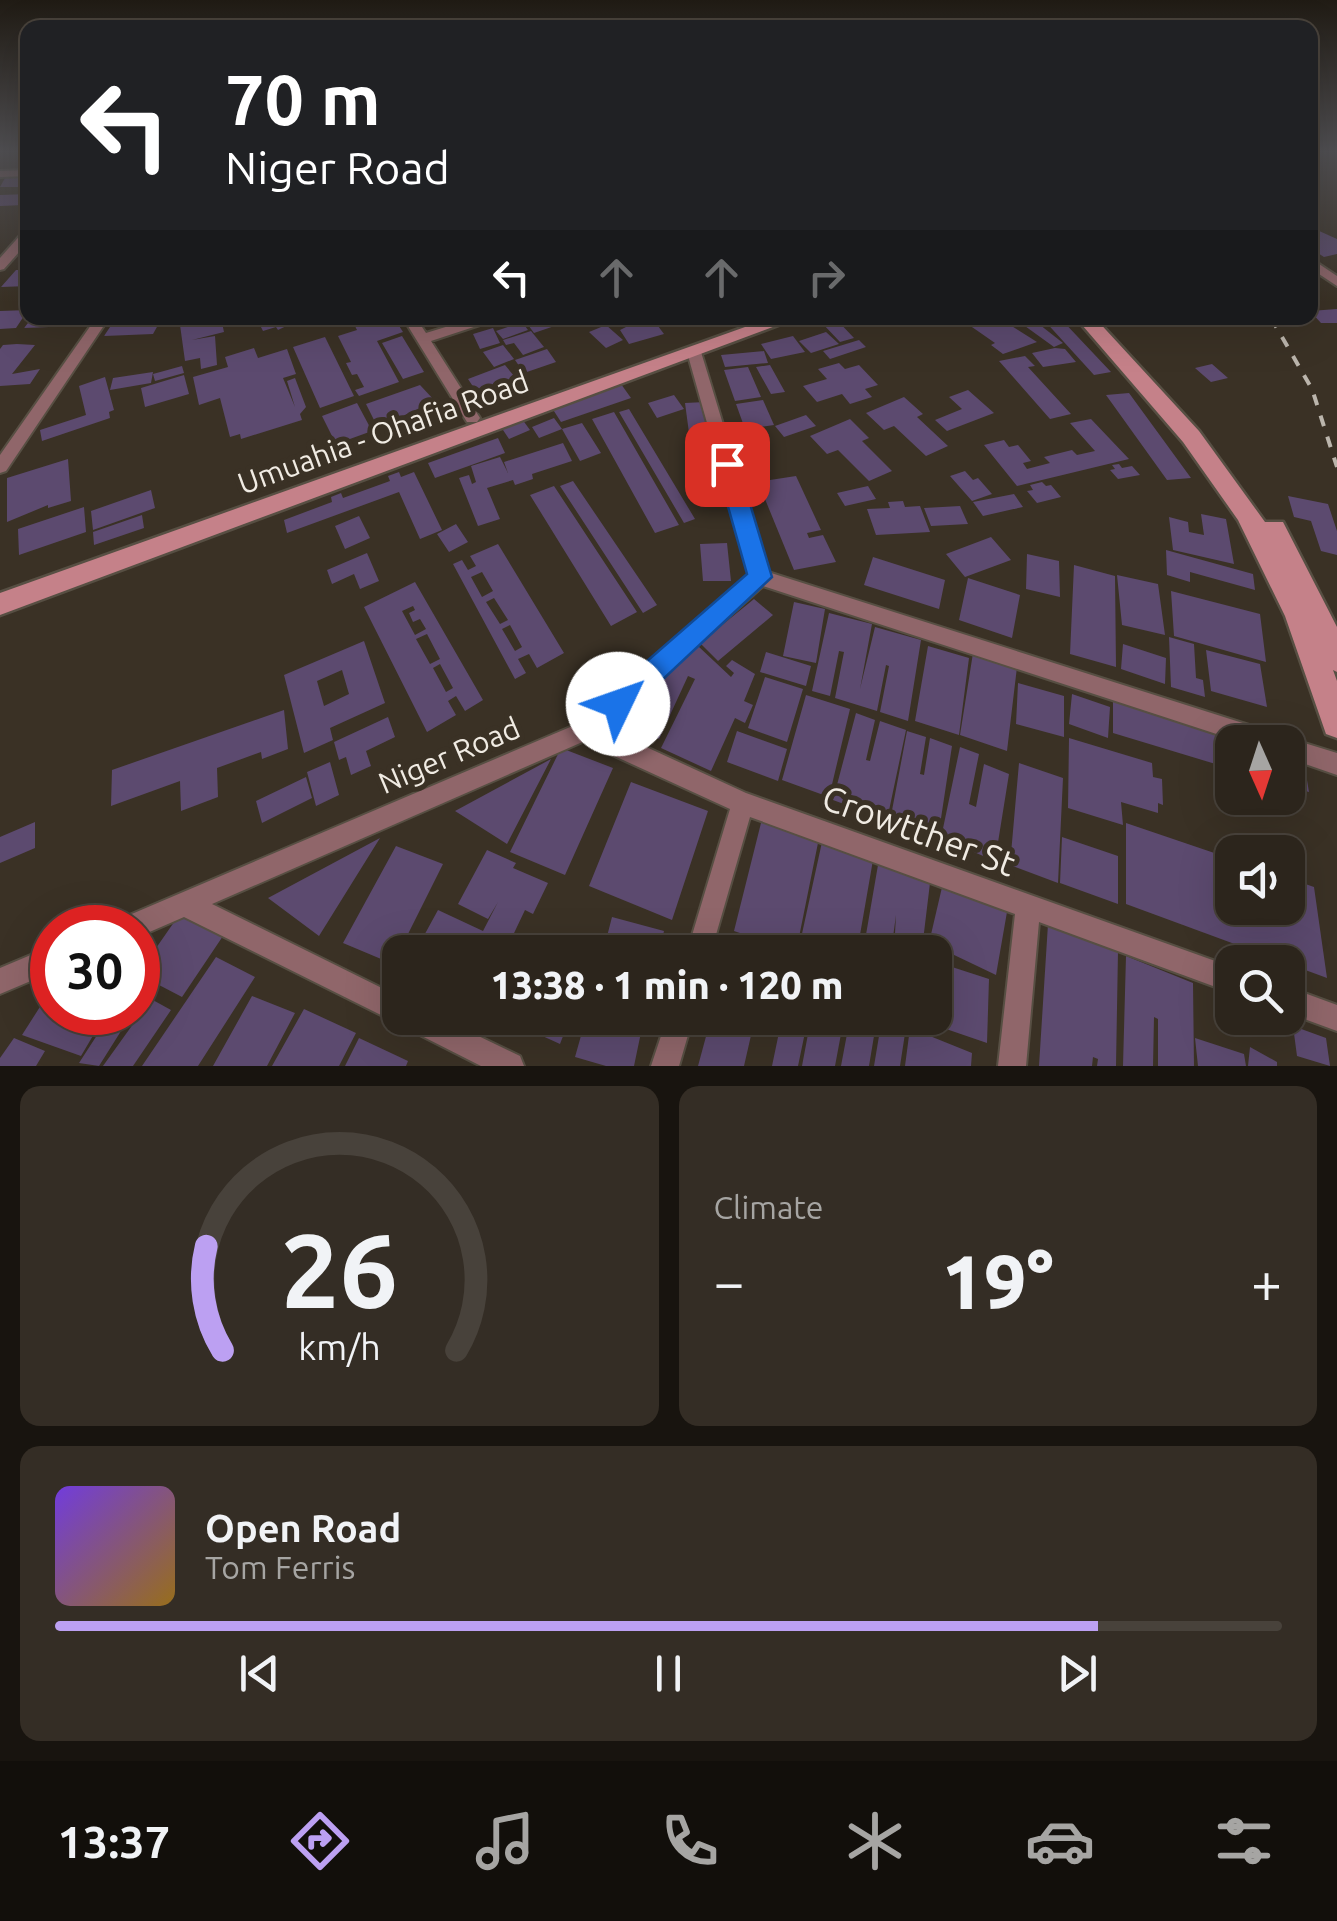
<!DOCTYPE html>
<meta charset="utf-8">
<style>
:root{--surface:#2c251c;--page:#342d25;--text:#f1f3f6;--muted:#a6a5a3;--line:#48423b;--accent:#bca0f2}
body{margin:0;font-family:Ubuntu,sans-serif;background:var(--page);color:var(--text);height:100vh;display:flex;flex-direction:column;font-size:38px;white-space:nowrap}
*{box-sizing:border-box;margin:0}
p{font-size:32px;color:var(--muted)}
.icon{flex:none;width:55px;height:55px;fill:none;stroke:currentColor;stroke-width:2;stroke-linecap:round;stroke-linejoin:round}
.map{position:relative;height:1066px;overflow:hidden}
.drawer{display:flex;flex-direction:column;gap:20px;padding:20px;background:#18140f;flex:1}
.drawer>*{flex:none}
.top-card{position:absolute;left:20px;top:20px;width:1298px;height:305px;border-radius:20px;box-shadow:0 10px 40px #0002,0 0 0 2px var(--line);background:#202124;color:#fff;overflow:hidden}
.needle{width:65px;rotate:177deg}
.buttons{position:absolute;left:1215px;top:725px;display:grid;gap:20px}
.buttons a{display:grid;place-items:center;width:90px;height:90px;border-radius:20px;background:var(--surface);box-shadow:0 10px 40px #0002,0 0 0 2px var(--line);font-size:50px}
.speed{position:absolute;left:30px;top:905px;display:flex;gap:20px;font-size:50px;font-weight:700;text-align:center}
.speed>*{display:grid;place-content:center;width:130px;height:130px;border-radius:50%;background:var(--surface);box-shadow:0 10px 40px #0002,0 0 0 2px var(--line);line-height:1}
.speed .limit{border:15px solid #d22;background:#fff;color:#111}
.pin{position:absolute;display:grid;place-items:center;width:85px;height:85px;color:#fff;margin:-42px;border-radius:20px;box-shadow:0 5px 15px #0006}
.me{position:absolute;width:110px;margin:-55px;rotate:48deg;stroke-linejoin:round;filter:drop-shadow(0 0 8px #0008)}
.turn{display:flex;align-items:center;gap:35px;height:210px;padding:0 40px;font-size:45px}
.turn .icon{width:130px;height:130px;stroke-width:2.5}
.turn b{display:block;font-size:70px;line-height:85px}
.lanes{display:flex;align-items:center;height:95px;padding:0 40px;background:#0003;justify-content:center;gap:50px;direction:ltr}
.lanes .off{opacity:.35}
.big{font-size:75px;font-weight:800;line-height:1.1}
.drawer .widget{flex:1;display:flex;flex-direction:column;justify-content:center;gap:15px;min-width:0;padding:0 35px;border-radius:20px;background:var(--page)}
.drawer .dial{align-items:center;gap:0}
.dial svg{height:260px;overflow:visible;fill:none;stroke:var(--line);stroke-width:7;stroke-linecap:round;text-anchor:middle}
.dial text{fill:var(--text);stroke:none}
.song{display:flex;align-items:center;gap:30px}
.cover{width:120px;height:120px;border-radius:15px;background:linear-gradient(135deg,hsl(260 70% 55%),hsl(40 70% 35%))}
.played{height:10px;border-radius:5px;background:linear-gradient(90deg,var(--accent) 85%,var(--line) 85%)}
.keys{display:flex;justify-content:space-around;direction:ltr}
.heat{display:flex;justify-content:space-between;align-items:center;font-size:55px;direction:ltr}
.drawer .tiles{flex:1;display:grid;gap:20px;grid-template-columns:1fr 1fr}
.widget:last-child{grid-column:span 2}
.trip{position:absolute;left:382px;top:935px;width:570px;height:100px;border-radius:20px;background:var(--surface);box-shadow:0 10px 40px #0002,0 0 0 2px var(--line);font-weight:800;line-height:100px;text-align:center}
.dock{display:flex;height:160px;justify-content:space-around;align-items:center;background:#120f0b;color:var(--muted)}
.dock .icon{width:70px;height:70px}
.dock .active{color:var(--accent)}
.dock b{font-size:45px;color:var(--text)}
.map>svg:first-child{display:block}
</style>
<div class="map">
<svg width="1337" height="1066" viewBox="0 0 1337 1066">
<rect width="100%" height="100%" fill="#3a3125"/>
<path fill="#5c4a6f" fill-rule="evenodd" d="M28,177V187H0L5,178Z
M28,194L24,205L0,206V195Z
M1317,230L1337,239V254L1324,257L1310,248V236Z
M16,270H28V286L1,287Z
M1337,309V323H1321L1310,311Z
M28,310L16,328L0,329V311Z
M32,318H79L73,326L24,328Z
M116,318H162L153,334L104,336Z
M211,318H221L224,332L192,340L215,336L217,365L201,369L200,358L185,361L180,325Z
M268,318H303L278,330L276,327L263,331L258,321Z
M351,318H394L403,332L377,341L399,382L359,396L355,390L364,387L357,374L352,375L346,363L351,362L338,336L357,330Z
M523,318H578L534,333Z
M611,318H652L664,334L629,344L620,330L634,323L618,327Z
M959,318H999L1037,342L1003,354L991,345L995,343Z
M1026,318H1043L1035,321L1063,343L1054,347L1018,321Z
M1060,318L1111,372L1094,375L1043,319Z
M836,319L854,338L840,342L822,323Z
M522,322L528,330L503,339L496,331Z
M606,325L623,340L606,348L589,332Z
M493,328L500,343L480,349L473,334Z
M531,331L544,347L523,355L514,343L506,345L503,340Z
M826,332L839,344L811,353L799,341Z
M402,336L424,372L403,379L382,343Z
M793,336L805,352L771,359L761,344Z
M325,337L354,396L320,408L293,347Z
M859,340L866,347L830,359L823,351Z
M17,344L35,345L12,374L40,369L30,384L0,386V349L3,345Z
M503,345L514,359L494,367L483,352Z
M254,348L258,358L287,349L296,374L283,378L295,407L287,381L295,378L306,407L300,414L302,420L241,439L240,434L230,437L220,398L199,405L193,377L228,367L225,357Z
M1055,348L1065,349L1076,362L1043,367L1032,353Z
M547,349L556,362L524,373L515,360Z
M764,351L768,363L725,367L721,355Z
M1025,356L1035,366L1028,367L1071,414L1050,419L999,361Z
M839,363L845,369L859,365L878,385L865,389L872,397L850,404L842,394L817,402L803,386L827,379L818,369Z
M1212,364L1228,378L1211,382L1195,368Z
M505,365L519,382L480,397L468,379Z
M770,365L785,392L771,394L756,367Z
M182,366L184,373L155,381L153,374Z
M748,367L761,397L735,401L724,370Z
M153,372L151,383L110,390L113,378Z
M184,375L189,394L145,407L141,388Z
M105,377L114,410L109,412L110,418L42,441L40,430L86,415L79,386Z
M621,384L631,398L561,422L552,408Z
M420,385L435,401L394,420L392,416L375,422L366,404Z
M968,390L994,413L947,431L935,420L962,409L949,397Z
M1129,393L1191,478L1167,480L1106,395Z
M674,395L684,409L657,418L648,403Z
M904,397L923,414L917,417L948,446L926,456L894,426L884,430L866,413Z
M763,400L774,425L745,429L736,404Z
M705,402L717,477L695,478L685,403Z
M357,403L372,431L336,444L322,416Z
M629,409L695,519L684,523L619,412Z
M614,412L679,525L655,533L592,419Z
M806,415L816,426L784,437L775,426Z
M554,418L562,429L539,438L532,427Z
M522,419L530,430L509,439L501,427Z
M850,419L869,438L862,441L892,471L869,481L838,450L827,454L810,436Z
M1091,419L1129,459L1017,486L984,445L1004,440L1009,447L1018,445L1031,461L1023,463L1027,469L1050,463L1044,457L1072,450L1077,455L1095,451L1070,423Z
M582,423L601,453L580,461L562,429Z
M498,438L505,453L435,478L428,463Z
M563,443L572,461L532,474L533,479L515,485L513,480L487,488L500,519L478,526L459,478L469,475L472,484L476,482L471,466L500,457L508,473L504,462Z
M68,459L71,501L48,508V505L7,522V478Z
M1119,464L1122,468L1132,466L1140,475L1118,479L1110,470L1115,469L1112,465Z
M965,471L973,480L978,478L992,494L972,501L950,476Z
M399,472L401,477L414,472L442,530L420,539L399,492L287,533L284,520L332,502L331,497L341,493L343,498L390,481L388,476Z
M796,476L821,530L807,533L809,538L823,535L836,562L794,570L758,482Z
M573,481L657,605L643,613L560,486Z
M1042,482L1046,486L1051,485L1061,497L1037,503L1027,491L1033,490L1030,485Z
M554,486L637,612L611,626L530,495Z
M868,486L876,499L845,506L837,493Z
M151,490L155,508L93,530L91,511Z
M1014,494L1023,507L983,516L973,502Z
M1288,496L1328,504L1337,531V555L1321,551L1311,521L1294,517Z
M903,501L905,507L920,506L930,532L876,535L867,509L890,508L888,502Z
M960,506L968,524L931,526L924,508Z
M84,507L86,532L19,555L18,529Z
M1201,514L1226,519L1234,564L1173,550L1169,517L1188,522L1189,532L1204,535Z
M142,515L144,528L94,545L93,532Z
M359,516L370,538L345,549L335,526Z
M456,524L468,542L449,552L437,534Z
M991,537L1011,560L965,577L946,554Z
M727,543L731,581H703L700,544Z
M498,544L564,653L537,668L529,654L518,659L526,673L515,679L453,564L462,560L468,570L476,566L470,556ZM482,572L493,591L482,597L471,577ZM494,598L508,620L500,624L486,602ZM510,625L522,647L515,651L502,629Z
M1166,550L1253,574L1255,590L1190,572V582L1167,575Z
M367,553L379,581L360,589L354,574L332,584L327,570Z
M1027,554L1059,561L1060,597L1026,589Z
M873,557L945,580L939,609L864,585Z
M1074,565L1115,576L1116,667L1070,654Z
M1117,575L1158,584L1165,635L1122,625Z
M968,578L1020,595L1012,638L959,620Z
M415,582L483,700L465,711L456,696L448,701L456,715L427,732L364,607ZM413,606L415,610L409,613L413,622L420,619L426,629L415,635L402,611ZM427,634L440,659L430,664L416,639ZM440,664L453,688L446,692L433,668Z
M1171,591L1260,614L1266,662L1174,636Z
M754,599L773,615L718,661L700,643Z
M794,602L825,609L816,663L783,656Z
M829,613L872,624L860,689L875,627L921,640L908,721L880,712L889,666L886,665L877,711L835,698L844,652L839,651L830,696L812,691Z
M1169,637L1194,644L1196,678L1203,680L1205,697L1171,687Z
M364,641L385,703L330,728L333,740L304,753L284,675ZM342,670L349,694L324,706L317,681Z
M1123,644L1166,658L1165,684L1121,669Z
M698,646L731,677L734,673L726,666L732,660L755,674L744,701L753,705L745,723L735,718L711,771L661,748L695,679L688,676L659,739L618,719Z
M928,646L969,658L959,735L915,721Z
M1206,650L1260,664L1267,707L1211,691Z
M766,652L811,666L806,686L760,672Z
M973,653L1017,667L1007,751L960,735Z
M765,677L803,689L787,742L748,728Z
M1018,683L1064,696V737L1016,724Z
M1072,694L1110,707L1108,738L1069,724Z
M806,695L850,709L829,797L782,780Z
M1113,700L1255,742H1232V769L1113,733Z
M284,710L288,749L262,759L261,752L217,768L218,797L181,811L180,781L111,806L112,770Z
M856,713L875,720L866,760L870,761L880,721L906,730L887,820L833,800Z
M388,717L395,737L366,751L371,766L351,775L346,757L339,760L334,742Z
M737,731L787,749L778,781L727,762Z
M907,731L926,737L920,774L924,775L930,738L952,746L938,838L890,821Z
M1069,738L1152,763L1153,777L1162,779L1163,805L1158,803V813L1121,802L1123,825L1068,808Z
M960,747L979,754L969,804L976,807L984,764L1009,774L995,861L941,838Z
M561,748L613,768L565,875L510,852Z
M1288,751L1303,756L1309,792L1288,786Z
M551,759L507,844L455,811Z
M330,762L339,795L316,806L307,772Z
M1019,763L1063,778L1058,883L1010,865Z
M306,777L312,798L262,823L256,801Z
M631,782L708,811L672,920L589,886Z
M762,819L819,838L796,952L734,931Z
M35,822V848L0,863V837Z
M1126,823L1232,859V908H1288V878L1314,887L1327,978L1126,904Z
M1062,837L1118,856V904L1060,883Z
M380,838L319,936L268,898Z
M822,842L873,860L857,952H798Z
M396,846L443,864L393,964L343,943Z
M487,850L516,863L513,868L548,883L533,914L525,910L505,952H473L476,943L472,952H415L438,910L483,931L498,902L488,919L458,904Z
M878,865L930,883L922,949L931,952H894L896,915L891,952H863Z
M943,883L1007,912L996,975L929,943Z
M179,915L223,936L182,997L138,974Z
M612,917L664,931L659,952H603Z
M1048,924L1118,951L1116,1066H1097L1098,1059L1093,1057L1092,1066H1039Z
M550,933L596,952H542Z
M935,953L948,957L946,998L950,1000L952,967L989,979L987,1043L914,1018H935Z
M1126,956L1193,983L1194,1066H1158V1019L1154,1017L1153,1066H1123Z
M216,957L255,977L198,1066H142Z
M52,988V1012H107L81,1056L22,1035Z
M252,996L295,1013L267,1066H213Z
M151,999L171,1010L133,1066H103Z
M304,1009L356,1033L339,1066H272Z
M112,1012H133L99,1066L79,1063Z
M516,1018H570L560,1044L514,1023Z
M586,1018H644L634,1066H606L575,1057Z
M711,1018H755L744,1066H698Z
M782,1018H808L798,1066H772Z
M811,1018H844L835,1066H802Z
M850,1018H877L869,1066H841Z
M882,1018L906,1027L900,1066H874Z
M1293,1026L1326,1038L1330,1066L1297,1056Z
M910,1028L972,1053L971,1066H905Z
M14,1038L45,1051L36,1066H0V1058Z
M359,1038L408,1061L406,1066H345Z
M1195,1038L1244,1054L1246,1066H1198Z
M1250,1047L1277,1062V1066H1248Z"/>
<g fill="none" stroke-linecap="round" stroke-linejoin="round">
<defs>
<path id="street" d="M28,170V176L0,177V171Z
M24,231H28V242L4,269L0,270V258Z
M1310,258L1337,276V286L1310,268Z
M96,318H109L6,471L0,473V455Z
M403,318H416L426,333L475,318H493L492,321L431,341L480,418L477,422H467Z
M694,348L701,352L768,572L1271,732L1279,735L1281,740L1288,738L1337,753V775L1288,758V742H1241L763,586L605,728L746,793L1232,967V993L1039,922L1026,1066H998L1015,914L750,817L711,952H687L730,809L597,748L587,740L212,904L400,997V1018H441L520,1056L524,1066H481L404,1027L402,1023L391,1020L184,917L138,937V928H117L120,919L582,722L750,575L687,352Z
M52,946V972L0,994V968Z
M1288,987L1337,1005V1031L1288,1013Z
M667,1018H693L679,1066H651Z"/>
<path id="secondary" d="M770,318H797L0,615V593Z
M1076,318H1095L1199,431L1265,522H1283L1337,627V672L1333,670L1337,681V738L1326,734L1285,616L1238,520L1183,442Z"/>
</defs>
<use href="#street" stroke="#574f43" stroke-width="4"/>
<use href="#secondary" stroke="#574f43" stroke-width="5"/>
<use href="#street" fill="#90666a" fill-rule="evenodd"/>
<use href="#secondary" fill="#c58189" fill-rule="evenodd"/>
<path stroke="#bbb5ac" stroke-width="4" stroke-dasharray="11 11" stroke-linecap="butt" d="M1271,318L1312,389L1337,467"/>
</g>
<linearGradient id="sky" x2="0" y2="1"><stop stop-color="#201b14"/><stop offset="0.5" stop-color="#4f4e51"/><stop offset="1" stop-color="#4f4e51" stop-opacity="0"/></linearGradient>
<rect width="1337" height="302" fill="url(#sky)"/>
<path fill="#1a73e8" stroke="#114b97" stroke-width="2.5" d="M727,457L738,464L772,577L627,713L618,717L608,713L604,704L608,695L747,574L716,464Z"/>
<g text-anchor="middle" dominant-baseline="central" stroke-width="10" stroke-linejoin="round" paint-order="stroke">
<g font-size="30" fill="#f0ebe3" stroke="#3a3125">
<text transform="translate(383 432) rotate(-20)">Umuahia - Ohafia Road</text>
<text transform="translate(449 755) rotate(-23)">Niger Road</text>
</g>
<g font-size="35" fill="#f0ebe3" stroke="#3a3125">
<text transform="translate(919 830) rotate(20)">Crowtther St</text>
</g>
</g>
</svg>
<div class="buttons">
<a><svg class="needle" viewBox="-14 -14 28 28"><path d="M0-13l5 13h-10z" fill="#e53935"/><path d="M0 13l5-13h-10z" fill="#a6a5a3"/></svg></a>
<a><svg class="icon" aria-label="sound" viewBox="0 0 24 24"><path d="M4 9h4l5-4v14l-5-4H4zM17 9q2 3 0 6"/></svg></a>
<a><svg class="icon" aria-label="search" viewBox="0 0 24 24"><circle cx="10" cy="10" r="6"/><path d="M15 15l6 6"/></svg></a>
</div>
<div class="speed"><div class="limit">30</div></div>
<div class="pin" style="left:727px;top:464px;background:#d93025"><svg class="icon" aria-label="arrive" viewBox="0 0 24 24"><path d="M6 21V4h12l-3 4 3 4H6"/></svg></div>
<svg class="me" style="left:618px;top:704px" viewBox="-20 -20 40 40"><circle r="19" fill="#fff"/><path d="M0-13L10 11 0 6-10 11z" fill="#1a73e8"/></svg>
<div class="trip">13:38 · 1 min · 120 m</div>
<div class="top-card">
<div class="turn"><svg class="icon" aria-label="left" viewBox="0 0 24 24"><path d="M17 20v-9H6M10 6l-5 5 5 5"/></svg><div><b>70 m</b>Niger Road</div></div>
<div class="lanes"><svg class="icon" aria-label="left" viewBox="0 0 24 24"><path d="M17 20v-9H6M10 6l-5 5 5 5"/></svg><svg class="icon off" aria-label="ahead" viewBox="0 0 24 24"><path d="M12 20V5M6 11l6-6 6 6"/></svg><svg class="icon off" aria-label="ahead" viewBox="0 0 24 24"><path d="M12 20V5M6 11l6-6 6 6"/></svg><svg class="icon off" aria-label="right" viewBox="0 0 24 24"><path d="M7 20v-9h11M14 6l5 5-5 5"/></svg></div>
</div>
</div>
<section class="drawer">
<div class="tiles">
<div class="widget dial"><svg viewBox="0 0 100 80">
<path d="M14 69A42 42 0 1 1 86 69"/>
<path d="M14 69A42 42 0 0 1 9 37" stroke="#bca0f2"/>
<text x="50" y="56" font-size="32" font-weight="700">26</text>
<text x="50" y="72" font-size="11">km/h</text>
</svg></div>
<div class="widget"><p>Climate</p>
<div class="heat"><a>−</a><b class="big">19°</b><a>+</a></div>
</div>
<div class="widget">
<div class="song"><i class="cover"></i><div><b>Open Road</b><p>Tom Ferris</p></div></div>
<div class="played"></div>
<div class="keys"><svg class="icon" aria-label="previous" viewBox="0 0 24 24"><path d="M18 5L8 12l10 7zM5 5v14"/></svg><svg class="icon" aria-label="pause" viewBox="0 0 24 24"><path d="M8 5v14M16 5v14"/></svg><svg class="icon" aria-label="next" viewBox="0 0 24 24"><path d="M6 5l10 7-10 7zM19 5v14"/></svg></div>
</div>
</div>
</section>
<nav class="dock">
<b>13:37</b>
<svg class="icon active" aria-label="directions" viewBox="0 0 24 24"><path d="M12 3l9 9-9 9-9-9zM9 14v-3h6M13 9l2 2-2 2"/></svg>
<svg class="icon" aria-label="music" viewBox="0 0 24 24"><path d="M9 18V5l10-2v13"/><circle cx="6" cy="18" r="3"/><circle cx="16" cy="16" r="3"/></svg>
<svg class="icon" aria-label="phone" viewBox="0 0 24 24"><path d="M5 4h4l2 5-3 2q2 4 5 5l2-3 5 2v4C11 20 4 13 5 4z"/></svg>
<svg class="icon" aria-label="climate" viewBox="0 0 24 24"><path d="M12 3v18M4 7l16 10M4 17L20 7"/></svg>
<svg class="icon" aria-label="car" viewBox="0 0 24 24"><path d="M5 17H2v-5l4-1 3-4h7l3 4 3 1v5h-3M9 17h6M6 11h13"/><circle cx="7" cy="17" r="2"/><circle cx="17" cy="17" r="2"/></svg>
<svg class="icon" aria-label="filters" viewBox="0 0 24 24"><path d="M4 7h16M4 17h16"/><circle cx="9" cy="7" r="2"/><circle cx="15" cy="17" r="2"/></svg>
</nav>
